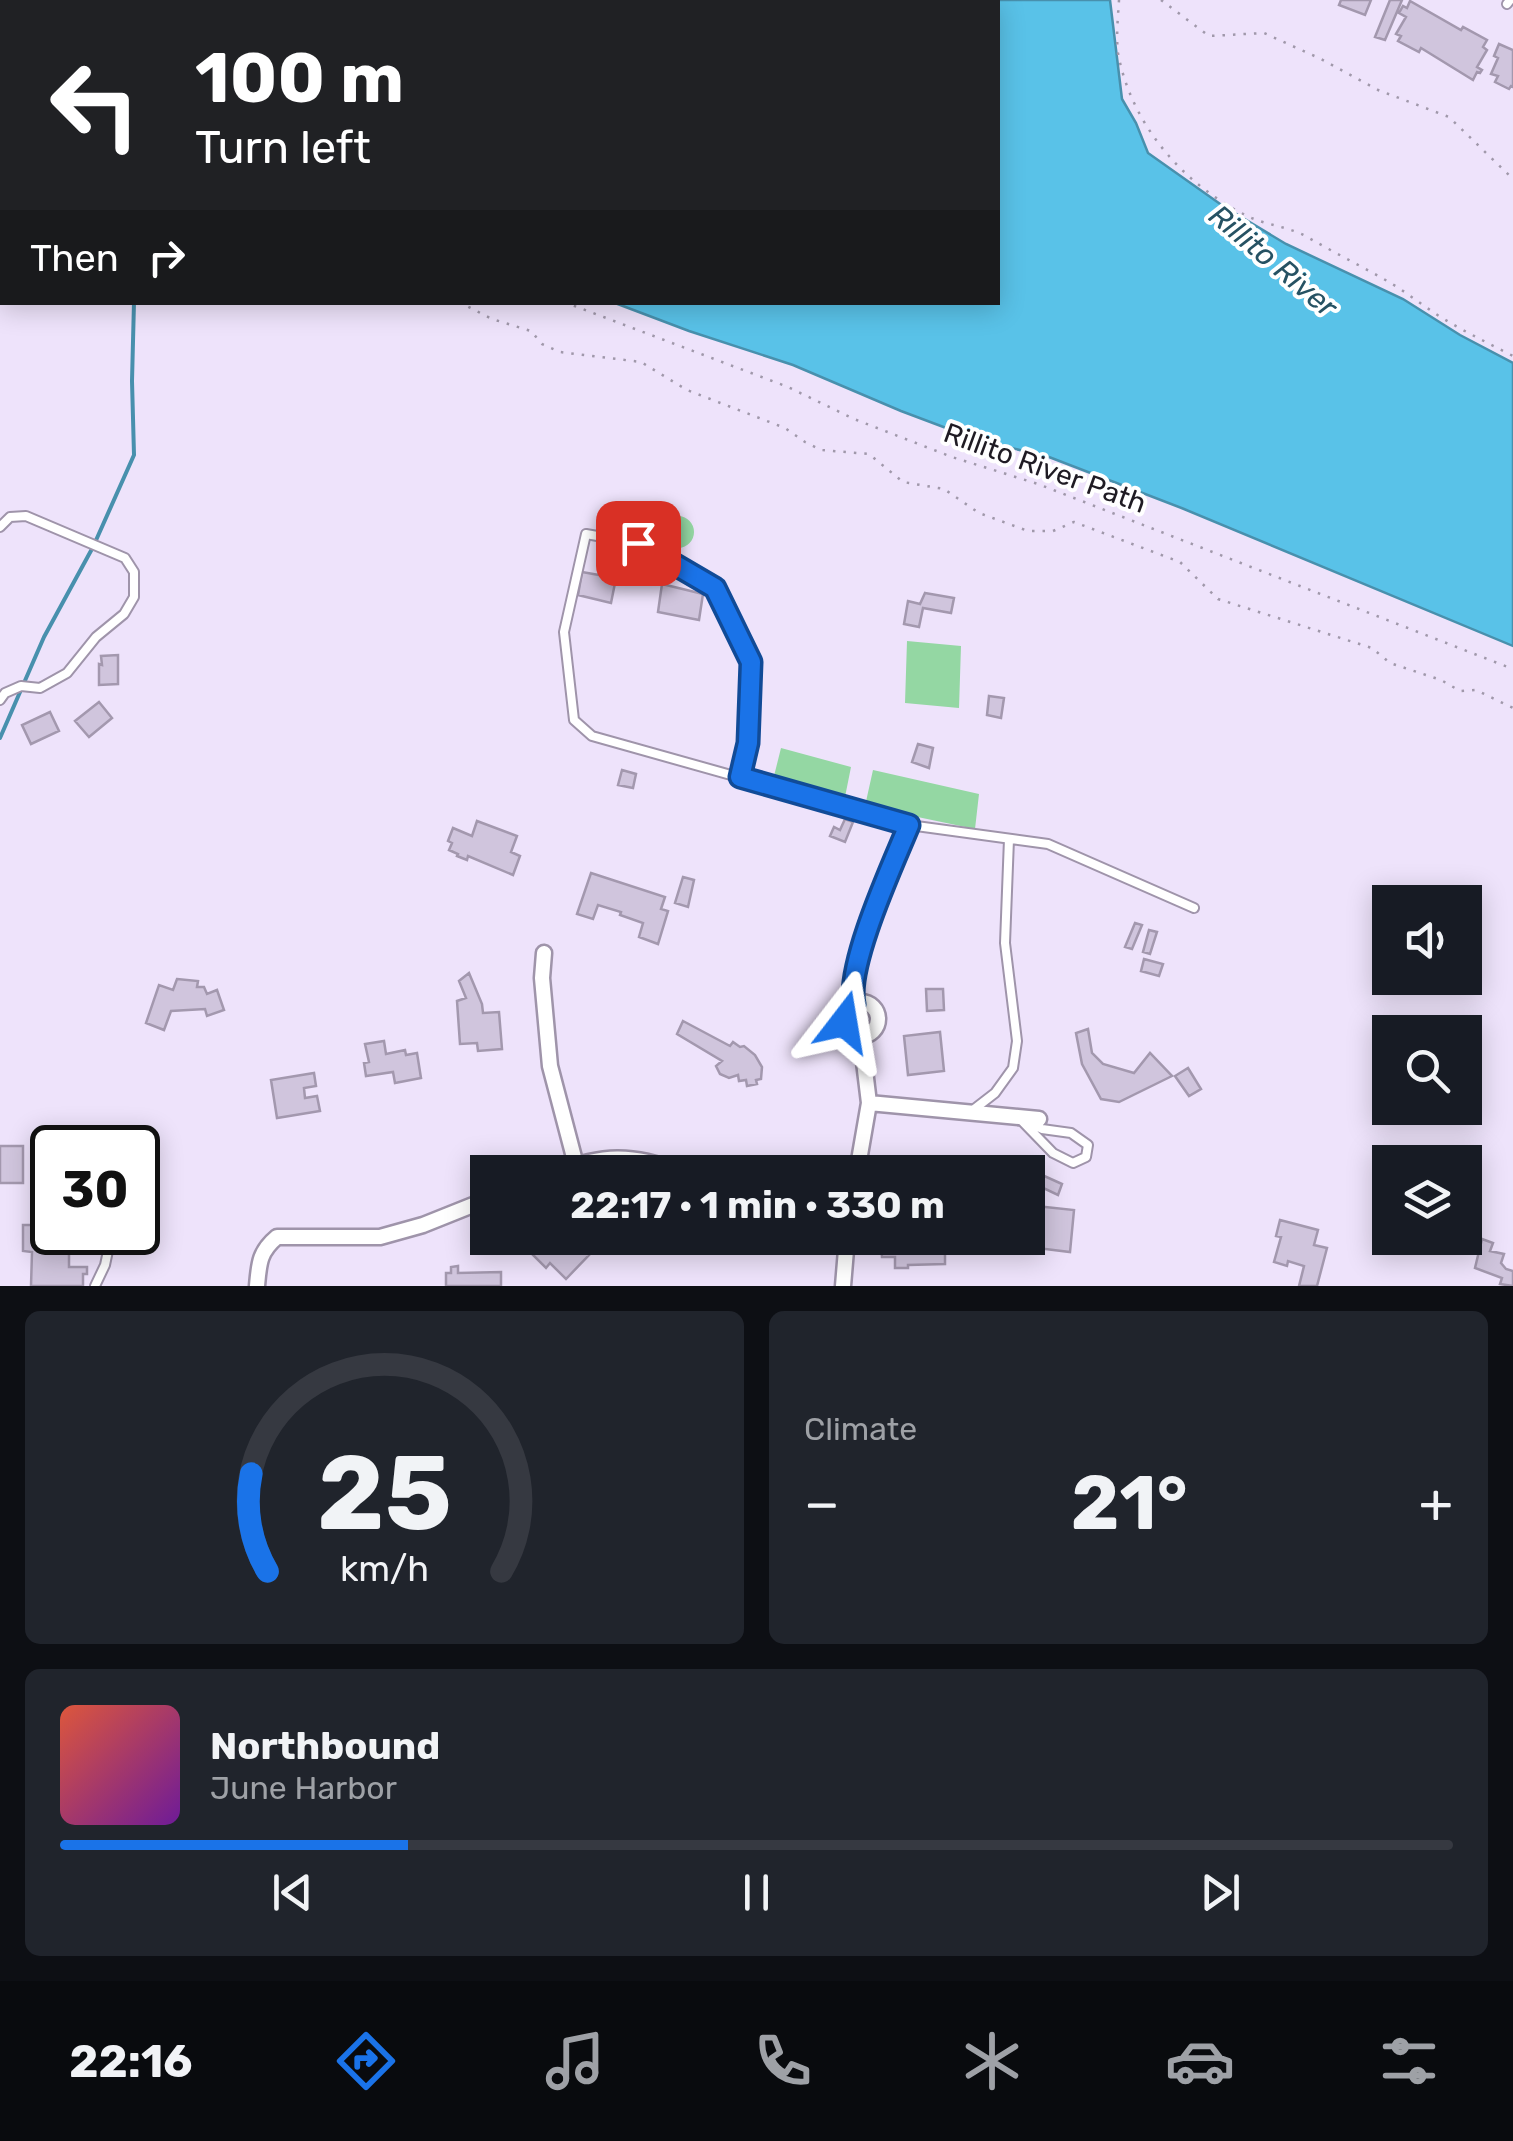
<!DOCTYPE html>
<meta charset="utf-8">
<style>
:root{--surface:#171b24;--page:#20242c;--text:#f1f3f6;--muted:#9ea1a6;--line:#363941;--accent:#1a73e8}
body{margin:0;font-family:Rubik,sans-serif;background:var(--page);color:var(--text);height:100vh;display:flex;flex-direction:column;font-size:38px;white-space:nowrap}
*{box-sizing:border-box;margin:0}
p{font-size:32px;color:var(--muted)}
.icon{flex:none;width:55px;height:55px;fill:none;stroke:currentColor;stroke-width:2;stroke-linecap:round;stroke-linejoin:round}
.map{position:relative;height:1286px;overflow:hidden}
.drawer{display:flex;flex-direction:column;gap:25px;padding:25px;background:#0d0f14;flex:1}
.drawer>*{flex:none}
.hud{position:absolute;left:0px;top:0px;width:1000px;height:305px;box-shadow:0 5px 25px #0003;background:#202124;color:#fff;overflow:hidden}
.buttons{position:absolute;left:1372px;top:885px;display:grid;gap:20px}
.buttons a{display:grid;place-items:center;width:110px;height:110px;border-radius:0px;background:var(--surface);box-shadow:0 5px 25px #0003;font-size:50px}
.speed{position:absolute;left:30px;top:1125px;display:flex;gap:20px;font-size:50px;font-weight:700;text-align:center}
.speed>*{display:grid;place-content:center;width:130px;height:130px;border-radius:50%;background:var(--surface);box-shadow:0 5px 25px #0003;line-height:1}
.speed .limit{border:5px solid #111;border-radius:15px;background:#fff;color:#111}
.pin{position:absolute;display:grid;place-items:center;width:85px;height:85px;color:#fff;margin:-42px;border-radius:20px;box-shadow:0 5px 15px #0006}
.me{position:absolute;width:110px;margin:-55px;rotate:14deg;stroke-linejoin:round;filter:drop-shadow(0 0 8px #0008)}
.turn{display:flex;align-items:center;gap:35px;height:210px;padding:0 30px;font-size:45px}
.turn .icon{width:130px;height:130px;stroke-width:2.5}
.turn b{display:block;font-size:70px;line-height:85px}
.then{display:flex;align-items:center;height:95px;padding:0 30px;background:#0003;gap:20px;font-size:38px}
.big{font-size:75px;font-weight:700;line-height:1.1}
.drawer .tile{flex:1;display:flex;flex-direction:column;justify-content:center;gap:15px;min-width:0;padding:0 35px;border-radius:15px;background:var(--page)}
.drawer .dial{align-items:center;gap:0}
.dial svg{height:260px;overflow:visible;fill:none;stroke:var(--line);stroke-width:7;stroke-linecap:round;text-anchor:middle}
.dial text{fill:var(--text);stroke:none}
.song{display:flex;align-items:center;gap:30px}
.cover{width:120px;height:120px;border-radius:15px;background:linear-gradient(135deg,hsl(10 70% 55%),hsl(280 70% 35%))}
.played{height:10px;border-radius:5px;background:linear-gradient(90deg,var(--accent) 25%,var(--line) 25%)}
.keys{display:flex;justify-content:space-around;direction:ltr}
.heat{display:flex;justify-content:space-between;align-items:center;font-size:55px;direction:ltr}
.drawer .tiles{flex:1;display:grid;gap:25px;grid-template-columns:1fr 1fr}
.tile:last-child{grid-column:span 2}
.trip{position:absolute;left:470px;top:1155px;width:575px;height:100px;border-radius:0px;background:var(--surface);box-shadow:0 5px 25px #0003;font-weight:700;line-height:100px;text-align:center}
.dock{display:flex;height:160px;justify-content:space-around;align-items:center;background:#090b0e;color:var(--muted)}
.dock .icon{width:70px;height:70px}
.dock .on{color:var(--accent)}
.dock b{font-size:45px;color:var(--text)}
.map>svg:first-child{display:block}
</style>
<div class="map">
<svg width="1513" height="1286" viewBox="0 0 1513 1286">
<rect width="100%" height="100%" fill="#eee3fb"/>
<path fill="#94d7a3" d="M662 532a16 16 0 1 1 32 0a16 16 0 1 1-32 0Z
M907,641L961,646L959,708L905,703Z
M781,748L851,767L844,802L773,780Z
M873,770L979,794L975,829L865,806Z
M41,1133L75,1135L76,1147L52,1148V1178H43Z"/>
<path fill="#59c2e8" stroke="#4890ad" stroke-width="2.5" d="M0,0H922L926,2H2V40L0,39Z
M974,0H1110L1122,99L1136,123L1148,153L1223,206L1286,244L1403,299L1460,335L1513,363V646L1184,509L1049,457L978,440L901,411L793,365L689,331L615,303L998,302V2H974Z"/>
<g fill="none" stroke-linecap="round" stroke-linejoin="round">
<path stroke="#4890ad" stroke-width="4" d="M0,738L44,637L93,547L134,455L132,381L134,302"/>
</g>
<path fill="#d0c5dd" stroke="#a398ae" stroke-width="2.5" d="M1341,0H1371L1365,15L1339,5Z
M1390,0H1402L1385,40L1375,37Z
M1410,1L1461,30L1463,27L1487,40L1483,47L1487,50L1477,67L1482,70L1480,73L1477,72L1473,80L1421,48L1419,52L1398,41L1401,36L1396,34L1406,17L1399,13L1403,6L1407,8Z
M1499,44L1513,50V87L1511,86L1509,89L1495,82L1498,76L1491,74L1498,58L1494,56Z
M623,511L652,519L648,535L619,527Z
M582,572L616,578L611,603L578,595Z
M662,584L703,594L699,620L658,612Z
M925,593L954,598L951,613L923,608L919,627L904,624L908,601L920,604Z
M118,655V684L99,685V664L102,665L101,656Z
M989,696L1004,698L1001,718L987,715Z
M99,702L112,718L89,737L75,721Z
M50,712L59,731L31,744L22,725Z
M918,744L933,748L929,768L912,762Z
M622,770L636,774L633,788L618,785Z
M845,819L853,822L845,842L830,836L834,827L840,830Z
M477,821L517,836L511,852L520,856L513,875L468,856L467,860L457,856L458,854L449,850L452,843L448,841L453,828L472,836Z
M591,873L665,897L661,909L668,911L658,944L639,937L643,923L620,915L621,912L598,905L593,919L577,914Z
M683,877L694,880L688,907L675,903Z
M1135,923L1142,925L1132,949L1125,947Z
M1149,930L1157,932L1150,954L1143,952Z
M1144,959L1163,964L1159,976L1141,971Z
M469,973L482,1004L483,1013L499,1012L502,1049L478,1051L477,1043L460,1044L457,1001L466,998L459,981Z
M177,979L198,981L197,987H204L207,994L217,990L224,1010L207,1016L205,1009L171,1011L164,1030L146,1023L159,985L173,990Z
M926,989H943L944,1010L927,1011Z
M683,1021L730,1046L733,1042L740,1047L744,1046L755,1055L762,1067L761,1079L756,1080L757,1084L747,1086L746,1080L739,1081L738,1075L729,1078L720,1074L716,1066L722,1061L677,1034Z
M1088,1029L1092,1053L1103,1064L1134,1073L1150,1053L1172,1076L1119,1102L1101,1099L1082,1064L1076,1033Z
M940,1032L944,1071L908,1075L904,1036Z
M384,1041L386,1054L405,1050L406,1055L417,1053L421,1078L395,1083L393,1072L366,1076L364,1063L369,1062L365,1044Z
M1188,1068L1201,1089L1189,1096L1175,1076Z
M314,1073L316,1086L304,1088L305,1098L317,1096L320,1111L277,1118L271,1080Z
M0,1146H23V1183H0Z
M1030,1174H1040L1062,1184L1058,1195L1035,1184H1030Z
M33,1184L52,1185V1232H92L93,1241L89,1248L81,1251H69V1267H87V1274H83V1286H31L32,1252L23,1251V1225H32Z
M1036,1206L1074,1210L1070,1252L1037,1248L1038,1245H1029L1031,1220H1035Z
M1280,1220L1318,1230L1314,1245L1327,1248L1317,1286H1299L1304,1266L1288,1261L1287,1266L1274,1262L1281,1237L1276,1236Z
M535,1238H560L574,1251L579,1246L589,1255L566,1279L550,1263L546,1268L525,1247Z
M1482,1239L1493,1243L1490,1251L1504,1254L1501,1263L1506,1269L1513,1271V1286L1500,1284L1502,1278L1475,1268Z
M881,1242H897L899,1247H910V1243H927V1247L945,1246V1264L908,1265V1268H895V1257H882Z
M458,1266V1273L501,1272V1286H446V1273H451V1267Z"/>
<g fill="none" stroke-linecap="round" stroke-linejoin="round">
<defs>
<path id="service" d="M1507,4L1510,0
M0,527L10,517L26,516L125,558L134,572V597L124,614L96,637L67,673L40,688L21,686L5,693L0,700
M740,777L748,743L751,662L715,588L637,543L586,534L564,632L574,720L592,736L909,825L1048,844L1194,908
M855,1003C846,965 893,865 909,825
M973,1110L995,1093L1013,1068L1017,1041L1005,943L1009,839
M1021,1120L1053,1153L1073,1163L1086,1157L1088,1145L1071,1133L1042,1129L1027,1122
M95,1286L105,1265L112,1232"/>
<path id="minor" d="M544,953L542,978L550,1066L576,1165
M844 1019a17 17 0 1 1 34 0a17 17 0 1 1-34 0Z
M869,1103L1039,1119
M556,1172C601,1155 633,1153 678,1172
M857,1172L869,1103L861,1037
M257,1286C259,1264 259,1252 277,1237H380L423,1225L488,1199
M843,1286L847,1238"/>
</defs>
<use href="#service" stroke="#9f94aa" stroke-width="12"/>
<use href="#minor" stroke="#9f94aa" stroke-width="19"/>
<path stroke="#a098aa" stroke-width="2.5" stroke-dasharray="2.5 8" stroke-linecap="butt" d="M1119,0C1118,17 1116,36 1118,53C1131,124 1182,183 1245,215C1267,226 1289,226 1309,238C1335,253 1363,267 1389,282C1406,292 1422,305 1439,316C1463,331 1488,343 1513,356
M1161,0L1209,36L1264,33L1321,59L1378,90L1449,117L1513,179
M0,57H2
M0,67L2,70
M0,87L2,88
M459,302L492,319L531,331L542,344L560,352L641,362L687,390L785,428L805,442L821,450L869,454L903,482L944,489L979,513L1028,531H1053L1074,522L1180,562L1218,599L1372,648L1390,663L1441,680L1460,691L1476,690L1513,708
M564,302L788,387L854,419L952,457L1038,484L1513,669"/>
<use href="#service" stroke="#fff" stroke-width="8"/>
<use href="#minor" stroke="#fff" stroke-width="14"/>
</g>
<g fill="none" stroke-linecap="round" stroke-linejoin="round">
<defs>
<path id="route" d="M638,543L715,588L751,662L748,743L740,777L909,825C893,864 846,965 854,1004L846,1011L844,1022"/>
</defs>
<use href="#route" stroke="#114b97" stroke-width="25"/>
<use href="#route" stroke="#1a73e8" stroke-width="18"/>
</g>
<g text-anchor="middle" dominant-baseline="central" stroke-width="8" stroke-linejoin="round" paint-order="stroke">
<g font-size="28" fill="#1f1b23" stroke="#fff">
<text transform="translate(1045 468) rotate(20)">Rillito River Path</text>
</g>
<g font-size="30" font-style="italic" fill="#265263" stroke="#fff">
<text transform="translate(1273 261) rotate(40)">Rillito River</text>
</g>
</g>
</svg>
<div class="buttons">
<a><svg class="icon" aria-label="sound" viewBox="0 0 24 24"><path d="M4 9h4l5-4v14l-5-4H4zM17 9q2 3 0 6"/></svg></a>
<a><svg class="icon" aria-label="search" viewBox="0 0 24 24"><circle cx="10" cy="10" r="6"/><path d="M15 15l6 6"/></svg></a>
<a><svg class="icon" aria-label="layers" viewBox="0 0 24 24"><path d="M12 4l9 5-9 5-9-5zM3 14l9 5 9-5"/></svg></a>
</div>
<div class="speed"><div class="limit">30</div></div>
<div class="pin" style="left:638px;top:543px;background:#d93025"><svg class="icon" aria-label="arrive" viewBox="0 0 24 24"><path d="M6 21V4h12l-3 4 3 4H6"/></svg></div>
<svg class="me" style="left:844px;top:1022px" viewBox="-20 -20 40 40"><path d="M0-17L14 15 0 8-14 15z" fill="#1a73e8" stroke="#fff" stroke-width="4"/></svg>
<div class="trip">22:17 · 1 min · 330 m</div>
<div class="hud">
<div class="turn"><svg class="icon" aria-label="left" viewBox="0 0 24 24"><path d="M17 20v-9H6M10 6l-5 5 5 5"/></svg><div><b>100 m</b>Turn left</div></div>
<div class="then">Then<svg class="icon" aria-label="right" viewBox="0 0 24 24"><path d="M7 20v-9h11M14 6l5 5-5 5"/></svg></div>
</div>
</div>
<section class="drawer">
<div class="tiles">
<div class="tile dial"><svg viewBox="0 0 100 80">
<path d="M14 69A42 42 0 1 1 86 69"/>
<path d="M14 69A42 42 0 0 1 9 39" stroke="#1a73e8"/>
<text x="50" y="56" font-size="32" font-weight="700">25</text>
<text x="50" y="72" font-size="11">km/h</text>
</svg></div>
<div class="tile"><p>Climate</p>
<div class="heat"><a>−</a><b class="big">21°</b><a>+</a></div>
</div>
<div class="tile">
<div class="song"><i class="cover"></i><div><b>Northbound</b><p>June Harbor</p></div></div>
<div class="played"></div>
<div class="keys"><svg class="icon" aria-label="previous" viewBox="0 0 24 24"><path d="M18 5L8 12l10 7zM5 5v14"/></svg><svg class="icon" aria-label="pause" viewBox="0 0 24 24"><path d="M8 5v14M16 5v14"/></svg><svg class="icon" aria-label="next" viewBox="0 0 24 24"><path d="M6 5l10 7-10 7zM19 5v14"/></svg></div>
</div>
</div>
</section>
<nav class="dock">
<b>22:16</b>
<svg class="icon on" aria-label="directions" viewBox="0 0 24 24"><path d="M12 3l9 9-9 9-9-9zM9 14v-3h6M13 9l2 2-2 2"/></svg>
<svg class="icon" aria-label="music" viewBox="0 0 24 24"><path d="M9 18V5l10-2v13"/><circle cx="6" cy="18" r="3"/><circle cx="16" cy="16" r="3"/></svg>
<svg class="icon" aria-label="phone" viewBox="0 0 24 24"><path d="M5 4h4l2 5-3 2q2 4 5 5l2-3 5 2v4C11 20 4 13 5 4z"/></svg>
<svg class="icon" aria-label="climate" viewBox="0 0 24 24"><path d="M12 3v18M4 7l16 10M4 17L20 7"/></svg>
<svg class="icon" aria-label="car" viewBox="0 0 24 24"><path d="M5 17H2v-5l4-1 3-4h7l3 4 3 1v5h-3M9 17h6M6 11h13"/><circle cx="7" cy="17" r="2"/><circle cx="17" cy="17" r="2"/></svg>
<svg class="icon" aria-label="filters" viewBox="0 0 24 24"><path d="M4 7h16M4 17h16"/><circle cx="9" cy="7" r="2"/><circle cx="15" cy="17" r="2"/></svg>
</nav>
